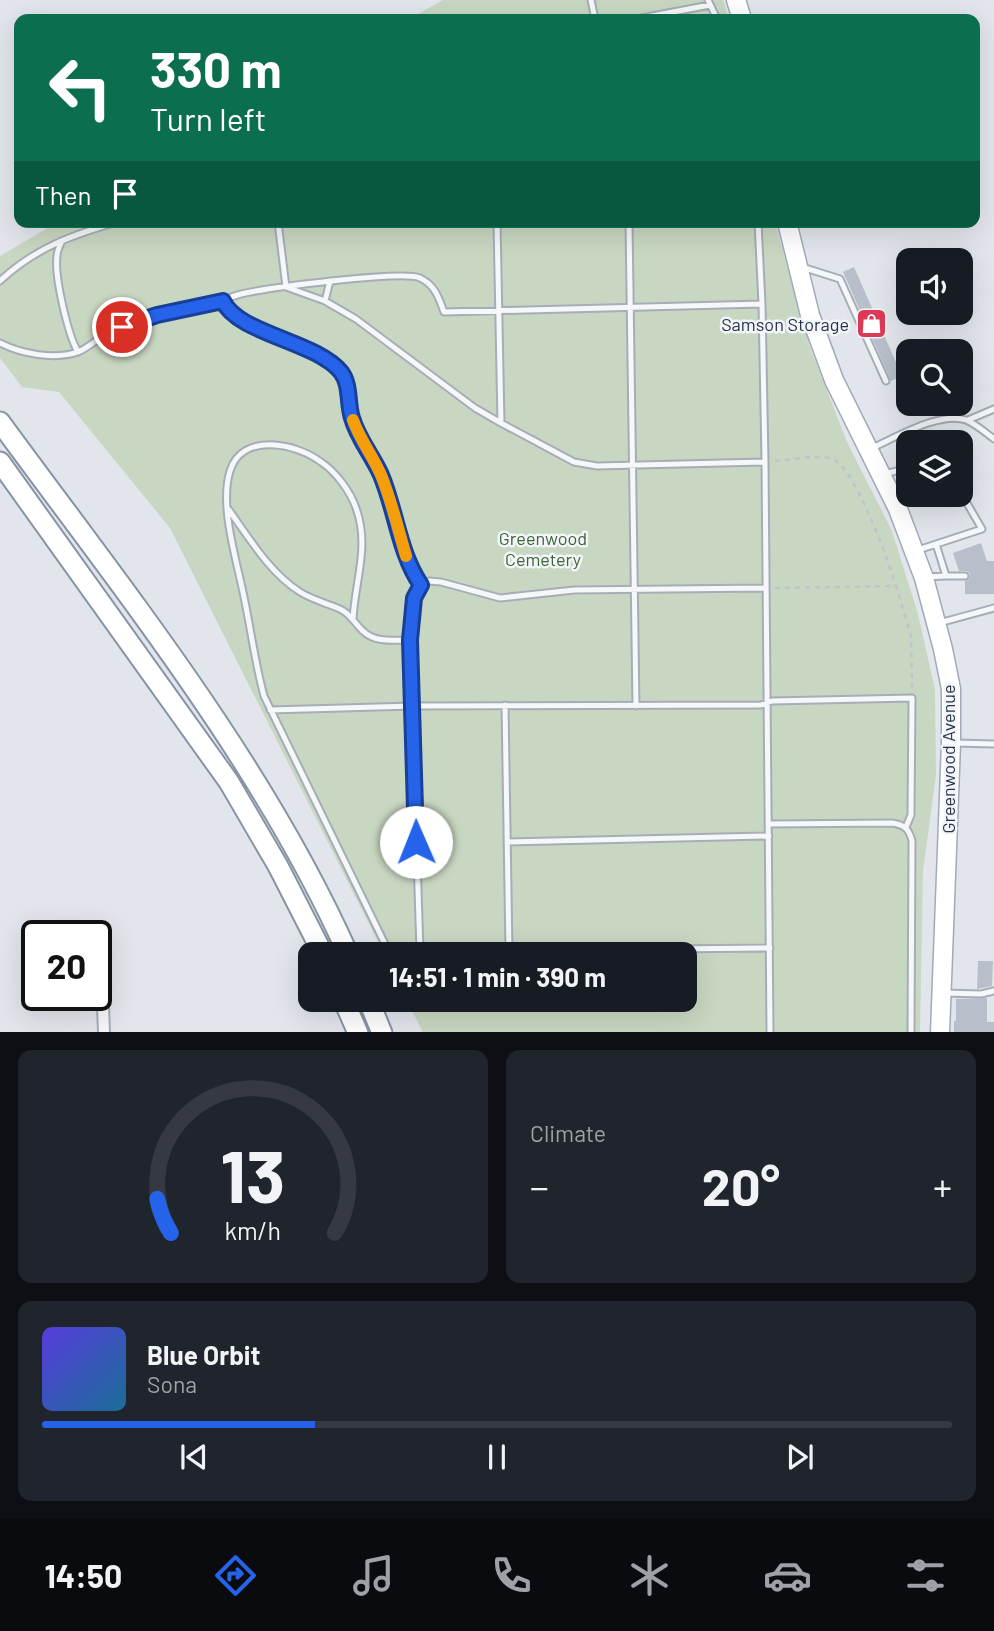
<!DOCTYPE html>
<meta charset="utf-8">
<style>
:root{--surface:#171b24;--page:#20242c;--text:#f1f3f6;--muted:#9ea1a6;--line:#363941;--accent:#2563eb}
body{margin:0;font-family:Barlow,sans-serif;background:var(--page);color:var(--text);height:100vh;display:flex;flex-direction:column;font-size:26px;white-space:nowrap}
*{box-sizing:border-box;margin:0}
p{font-size:23px;color:var(--muted)}
.icon{flex:none;width:38px;height:38px;fill:none;stroke:currentColor;stroke-width:2;stroke-linecap:round;stroke-linejoin:round}
.map{position:relative;height:1032px;overflow:hidden}
.panel{display:flex;flex-direction:column;gap:18px;padding:18px;background:#0d0f14;flex:1}
.panel>*{flex:none}
.guide{position:absolute;left:14px;top:14px;width:966px;height:214px;border-radius:14px;box-shadow:0 7px 28px #0002;background:#0b6e4f;color:#fff;overflow:hidden}
.fabs{position:absolute;left:896px;top:248px;display:grid;gap:14px}
.fabs a{display:grid;place-items:center;width:77px;height:77px;border-radius:14px;background:var(--surface);box-shadow:0 7px 28px #0002;font-size:35px}
.speed{position:absolute;left:21px;top:920px;display:flex;gap:14px;font-size:35px;font-weight:700;text-align:center}
.speed>*{display:grid;place-content:center;width:91px;height:91px;border-radius:50%;background:var(--surface);box-shadow:0 7px 28px #0002;line-height:1}
.speed .limit{border:4px solid #111;border-radius:10px;background:#fff;color:#111}
.pin{position:absolute;display:grid;place-items:center;width:60px;height:60px;color:#fff;margin:-30px;border:4px solid #fff;border-radius:50%;box-shadow:0 2px 7px #0007}
.me{position:absolute;width:77px;margin:-38px;rotate:359deg;stroke-linejoin:round;filter:drop-shadow(0 0 5px #0008)}
.turn{display:flex;align-items:center;gap:24px;height:147px;padding:0 21px;font-size:32px}
.turn .icon{width:91px;height:91px;stroke-width:2.5}
.turn b{display:block;font-size:49px;line-height:60px}
.then{display:flex;align-items:center;height:66px;padding:0 21px;background:#0003;gap:14px;font-size:26px}
.big{font-size:52px;font-weight:700;line-height:1.1}
.panel .widget{flex:1;display:flex;flex-direction:column;justify-content:center;gap:10px;min-width:0;padding:0 24px;border-radius:14px;background:var(--page)}
.panel .dial{align-items:center;gap:0}
.dial svg{height:182px;overflow:visible;fill:none;stroke:var(--line);stroke-width:7;stroke-linecap:round;text-anchor:middle}
.dial text{fill:var(--text);stroke:none}
.song{display:flex;align-items:center;gap:21px}
.cover{width:84px;height:84px;border-radius:10px;background:linear-gradient(135deg,hsl(250 70% 55%),hsl(200 70% 35%))}
.played{height:7px;border-radius:4px;background:linear-gradient(90deg,var(--accent) 30%,var(--line) 30%)}
.keys{display:flex;justify-content:space-around;direction:ltr}
.heat{display:flex;justify-content:space-between;align-items:center;font-size:38px;direction:ltr}
.panel .tiles{flex:1;display:grid;gap:18px;grid-template-columns:1fr 1fr}
.widget:last-child{grid-column:span 2}
.trip{position:absolute;left:298px;top:942px;width:399px;height:70px;border-radius:14px;background:var(--surface);box-shadow:0 7px 28px #0002;font-weight:700;line-height:70px;text-align:center}
.menu{display:flex;height:112px;justify-content:space-around;align-items:center;background:#090b0e;color:var(--muted)}
.menu .icon{width:49px;height:49px}
.menu .active{color:var(--accent)}
.menu b{font-size:32px;color:var(--text)}
.map>svg:first-child{display:block}
</style>
<div class="map">
<svg width="994" height="1033" viewBox="0 0 994 1033">
<rect width="100%" height="100%" fill="#e2e6ec"/>
<path fill="#c8d7c2" d="M443,0H723L729,19H409Z
M58,222H775L810,348L848,444L892,531L918,614L935,690L936,775L923,871L920,1032H423L406,999H684V954H384L170,528L59,392L22,387L0,358V256Z"/>
<path fill="#b8bfca" d="M854,267L902,376L891,381L843,272Z
M981,543L987,561H994V594H965V581L969,579L970,574L967,571H959L953,553Z
M978,961H993L992,986L977,989Z
M987,998V1022H994V1033H954V1021H956V999Z"/>
<g fill="none" stroke-linecap="round" stroke-linejoin="round">
<defs>
<path id="service" d="M591,0L595,19
M708,0L717,19
M636,19L710,5
M278,222L286,287L325,301L356,319L475,408L501,423L574,462L597,466L765,462
M497,222L501,423
M629,222L636,706
M758,222L762,304L765,462L770,1033
M62,241C60,245 57,251 57,256C54,276 68,335 78,352
M802,267L840,279L886,381
M0,281C35,248 72,235 117,222
M223,301C238,334 317,340 341,372C351,385 347,403 352,418C358,439 372,455 381,475C396,511 399,552 421,585
M325,301L330,281
M0,343C22,354 54,360 78,352C85,349 93,343 100,338C111,332 122,327 134,322C157,313 182,311 206,306C218,303 229,297 241,294C266,288 403,270 420,278C435,285 439,298 444,312L762,304
M968,420L994,409
M872,448C897,437 940,411 966,420C976,424 986,433 994,439
M884,474L908,468
M229,510C249,538 270,573 300,592C313,600 326,603 340,609C351,614 355,624 363,631C375,643 394,640 410,640
M915,551L982,529L961,493
M946,576H965
M926,577L946,576L936,544
M353,619C355,581 370,546 356,508C350,491 336,472 321,462C296,443 242,432 230,471C219,506 237,561 244,597C251,630 255,663 264,696L385,944L393,952L770,948
M939,623L994,608
M505,705L509,951
M270,710L413,706L761,705L772,701L912,698L911,815L906,827
M955,743L994,744
M768,824L892,823C905,825 909,829 912,841L911,1033
M507,842L769,836
M420,951L410,640L414,598L421,585L429,581L441,582L500,598L574,590L766,588
M945,993L981,994L994,991"/>
<path id="minor" d="M101,951L104,1033"/>
<path id="primary" d="M736,0L742,19
M787,222L810,315L834,380L898,509L924,578L943,649L951,689V743L940,1033"/>
<path id="motorway" d="M0,422C123,590 263,763 348,954
M0,462L229,782L278,866L323,954
M343,999L358,1033
M368,999L382,1033"/>
</defs>
<use href="#service" stroke="#a6adb7" stroke-width="9"/>
<use href="#minor" stroke="#a6adb7" stroke-width="14"/>
<use href="#primary" stroke="#a0aab9" stroke-width="21"/>
<use href="#motorway" stroke="#8794a4" stroke-width="23"/>
<path stroke="#c0c4ca" stroke-width="2.5" stroke-dasharray="5 5" stroke-linecap="butt" d="M775,461C792,460 813,455 830,458C853,461 889,563 896,586
M775,588L896,586L911,635L912,691"/>
<use href="#service" stroke="#f5f7f9" stroke-width="5"/>
<use href="#minor" stroke="#f5f7f9" stroke-width="10"/>
<use href="#primary" stroke="#fff" stroke-width="18"/>
<use href="#motorway" stroke="#fff" stroke-width="19"/>
</g>
<g fill="none" stroke-linecap="round" stroke-linejoin="round">
<defs>
<path id="route" d="M122,327L157,315L223,301C238,334 316,341 341,372C351,385 347,403 352,418C358,439 372,455 381,475C396,511 399,553 421,585L414,598L410,640L416,842"/>
</defs>
<use href="#route" stroke="#184099" stroke-width="18"/>
<use href="#route" stroke="#2563eb" stroke-width="12"/>
<path stroke="#f59e0b" stroke-width="12" d="M353,420C360,440 373,456 381,475C392,502 398,529 406,556"/>
</g>
<defs>
<symbol id="shop-square" viewBox="-11 -11 22 22"><rect x="-9" y="-9" width="18" height="18" rx="4" fill="#dd3a58" stroke="#f2f5f9"/><path d="M-5-2.5h2.3a2.7 3.5 0 0 1 5.4 0H5L5.5 6h-11ZM-1.5-2.5h3a1.5 2.3 0 0 0-3 0Z" fill="#fff"/></symbol>
</defs>
<g fill-rule="evenodd">
<use href="#shop-square" x="854" y="306" width="35" height="35"/>
</g>
<g text-anchor="middle" dominant-baseline="central" stroke-width="5" stroke-linejoin="round" paint-order="stroke">
<g font-size="18" fill="#283446" stroke="#f2f5f9" text-anchor="end">
<text x="849" y="324">Samson Storage</text>
</g>
<g font-size="18" fill="#3e6333" stroke="#f2f5f9">
<text x="543" y="538">Greenwood<tspan x="543" dy="21">Cemetery</tspan></text>
</g>
<g font-size="18" fill="#283446" stroke="#f2f5f9">
<text transform="translate(948 759) rotate(-90)">Greenwood Avenue</text>
</g>
</g>
</svg>
<div class="fabs">
<a><svg class="icon" aria-label="sound" viewBox="0 0 24 24"><path d="M4 9h4l5-4v14l-5-4H4zM17 9q2 3 0 6"/></svg></a>
<a><svg class="icon" aria-label="search" viewBox="0 0 24 24"><circle cx="10" cy="10" r="6"/><path d="M15 15l6 6"/></svg></a>
<a><svg class="icon" aria-label="layers" viewBox="0 0 24 24"><path d="M12 4l9 5-9 5-9-5zM3 14l9 5 9-5"/></svg></a>
</div>
<div class="speed"><div class="limit">20</div></div>
<div class="pin" style="left:122px;top:327px;background:#d93025"><svg class="icon" aria-label="arrive" viewBox="0 0 24 24"><path d="M6 21V4h12l-3 4 3 4H6"/></svg></div>
<svg class="me" style="left:416px;top:842px" viewBox="-20 -20 40 40"><circle r="19" fill="#fff"/><path d="M0-13L10 11 0 6-10 11z" fill="#2563eb"/></svg>
<div class="trip">14:51 · 1 min · 390 m</div>
<div class="guide">
<div class="turn"><svg class="icon" aria-label="left" viewBox="0 0 24 24"><path d="M17 20v-9H6M10 6l-5 5 5 5"/></svg><div><b>330 m</b>Turn left</div></div>
<div class="then">Then<svg class="icon" aria-label="arrive" viewBox="0 0 24 24"><path d="M6 21V4h12l-3 4 3 4H6"/></svg></div>
</div>
</div>
<section class="panel">
<div class="tiles">
<div class="widget dial"><svg viewBox="0 0 100 80">
<path d="M14 69A42 42 0 1 1 86 69"/>
<path d="M14 69A42 42 0 0 1 8 54" stroke="#2563eb"/>
<text x="50" y="56" font-size="32" font-weight="700">13</text>
<text x="50" y="72" font-size="11">km/h</text>
</svg></div>
<div class="widget"><p>Climate</p>
<div class="heat"><a>−</a><b class="big">20°</b><a>+</a></div>
</div>
<div class="widget">
<div class="song"><i class="cover"></i><div><b>Blue Orbit</b><p>Sona</p></div></div>
<div class="played"></div>
<div class="keys"><svg class="icon" aria-label="previous" viewBox="0 0 24 24"><path d="M18 5L8 12l10 7zM5 5v14"/></svg><svg class="icon" aria-label="pause" viewBox="0 0 24 24"><path d="M8 5v14M16 5v14"/></svg><svg class="icon" aria-label="next" viewBox="0 0 24 24"><path d="M6 5l10 7-10 7zM19 5v14"/></svg></div>
</div>
</div>
</section>
<nav class="menu">
<b>14:50</b>
<svg class="icon active" aria-label="directions" viewBox="0 0 24 24"><path d="M12 3l9 9-9 9-9-9zM9 14v-3h6M13 9l2 2-2 2"/></svg>
<svg class="icon" aria-label="music" viewBox="0 0 24 24"><path d="M9 18V5l10-2v13"/><circle cx="6" cy="18" r="3"/><circle cx="16" cy="16" r="3"/></svg>
<svg class="icon" aria-label="phone" viewBox="0 0 24 24"><path d="M5 4h4l2 5-3 2q2 4 5 5l2-3 5 2v4C11 20 4 13 5 4z"/></svg>
<svg class="icon" aria-label="climate" viewBox="0 0 24 24"><path d="M12 3v18M4 7l16 10M4 17L20 7"/></svg>
<svg class="icon" aria-label="car" viewBox="0 0 24 24"><path d="M5 17H2v-5l4-1 3-4h7l3 4 3 1v5h-3M9 17h6M6 11h13"/><circle cx="7" cy="17" r="2"/><circle cx="17" cy="17" r="2"/></svg>
<svg class="icon" aria-label="filters" viewBox="0 0 24 24"><path d="M4 7h16M4 17h16"/><circle cx="9" cy="7" r="2"/><circle cx="15" cy="17" r="2"/></svg>
</nav>
